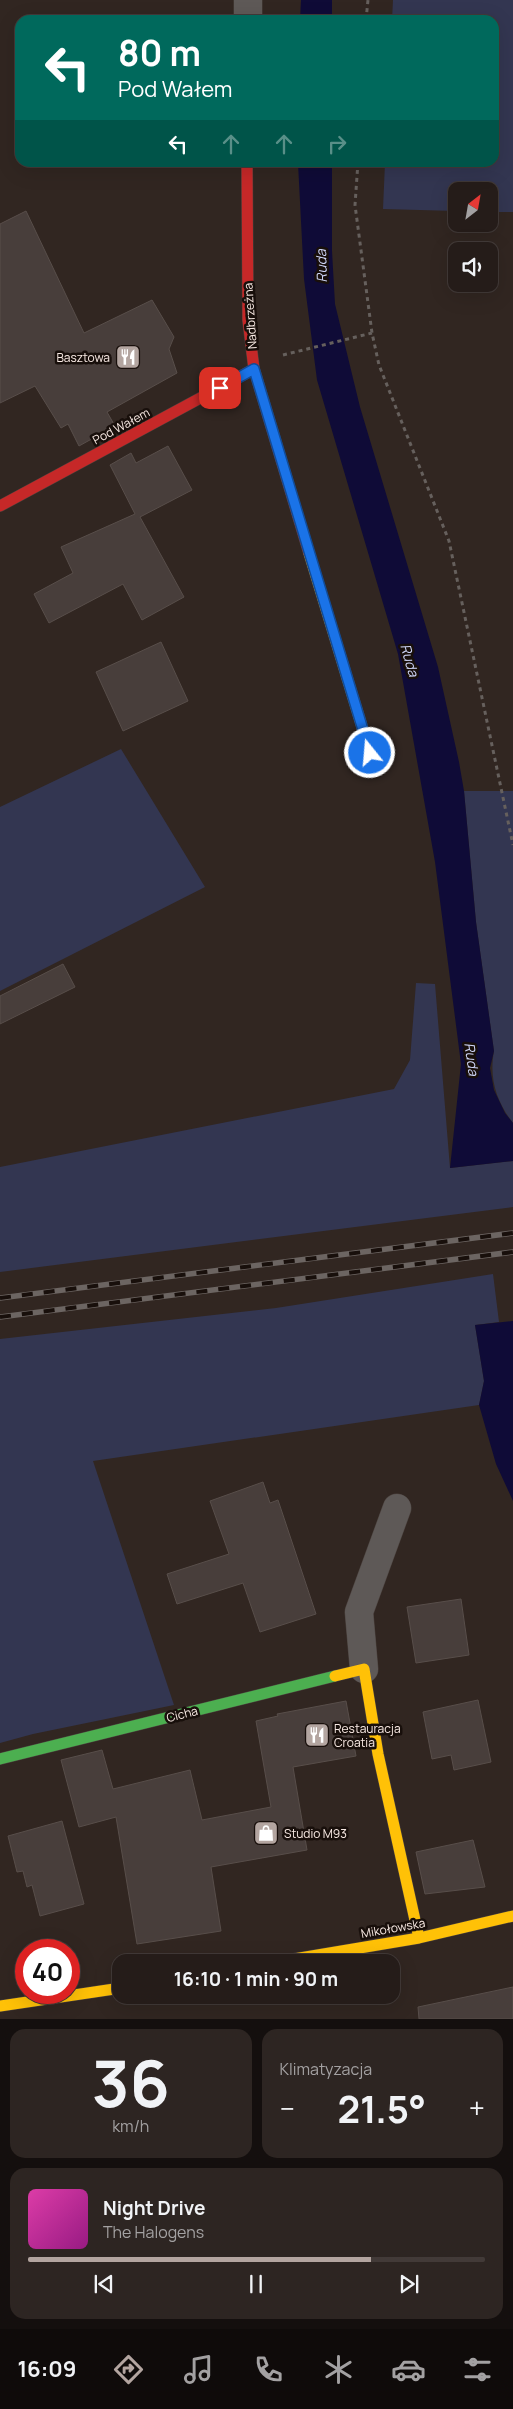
<!DOCTYPE html>
<html lang="pl">
<meta charset="utf-8">
<style>
:root{--surface:#251c19;--page:#2d2522;--text:#f1f3f6;--muted:#a3a1a2;--line:#423a38;--accent:#b3a5a0}
body{margin:0;font-family:Manrope,sans-serif;background:var(--page);color:var(--text);height:100vh;display:flex;flex-direction:column;font-size:19px;white-space:nowrap}
*{box-sizing:border-box;margin:0}
p{font-size:16px;color:var(--muted)}
.icon{flex:none;width:28px;height:28px;fill:none;stroke:currentColor;stroke-width:2;stroke-linecap:round;stroke-linejoin:round}
.map{position:relative;height:2019px;overflow:hidden}
.panel{display:flex;flex-direction:column;gap:10px;padding:10px;background:#140f0e;flex:1}
.panel>*{flex:none}
.banner{position:absolute;left:15px;top:15px;width:484px;height:152px;border-radius:15px;box-shadow:0 5px 20px #0002,0 0 0 1px var(--line);background:#00695c;color:#fff;overflow:hidden}
.needle{width:32px;rotate:31deg}
.tools{position:absolute;left:448px;top:182px;display:grid;gap:10px}
.tools a{display:grid;place-items:center;width:50px;height:50px;border-radius:10px;background:var(--surface);box-shadow:0 5px 20px #0002,0 0 0 1px var(--line);font-size:25px}
.speed{position:absolute;left:15px;top:1939px;display:flex;gap:10px;font-size:25px;font-weight:700;text-align:center}
.speed>*{display:grid;place-content:center;width:65px;height:65px;border-radius:50%;background:var(--surface);box-shadow:0 5px 20px #0002,0 0 0 1px var(--line);line-height:1}
.speed .limit{border:8px solid #d22;background:#fff;color:#111}
.pin{position:absolute;display:grid;place-items:center;width:42px;height:42px;color:#fff;margin:-21px;border-radius:10px;box-shadow:0 2px 8px #0006}
.me{position:absolute;width:55px;margin:-28px;rotate:343deg;stroke-linejoin:round;filter:drop-shadow(0 0 4px #0008)}
.turn{display:flex;align-items:center;gap:18px;height:105px;padding:0 20px;font-size:22px}
.turn .icon{width:65px;height:65px;stroke-width:2.5}
.turn b{display:block;font-size:35px;line-height:42px}
.lanes{display:flex;align-items:center;height:48px;padding:0 20px;background:#0003;justify-content:center;gap:25px;direction:ltr}
.lanes .off{opacity:.35}
.big{font-size:38px;font-weight:700;line-height:1.1}
.panel .card{flex:1;display:flex;flex-direction:column;justify-content:center;gap:8px;min-width:0;padding:0 18px;border-radius:15px;background:var(--page)}
.panel .dial{align-items:center;gap:0}
.dial b{font-size:65px;line-height:1}
.song{display:flex;align-items:center;gap:15px}
.cover{width:60px;height:60px;border-radius:8px;background:linear-gradient(135deg,hsl(320 70% 55%),hsl(310 70% 35%))}
.played{height:5px;border-radius:2px;background:linear-gradient(90deg,var(--accent) 75%,var(--line) 75%)}
.keys{display:flex;justify-content:space-around;direction:ltr}
.heat{display:flex;justify-content:space-between;align-items:center;font-size:28px;direction:ltr}
.panel .tiles{flex:1;display:grid;gap:10px;grid-template-columns:1fr 1fr}
.card:last-child{grid-column:span 2}
.trip{position:absolute;left:112px;top:1954px;width:288px;height:50px;border-radius:15px;background:var(--surface);box-shadow:0 5px 20px #0002,0 0 0 1px var(--line);font-weight:700;line-height:50px;text-align:center}
.tab-bar{display:flex;height:80px;justify-content:space-around;align-items:center;background:#0f0b0a;color:var(--muted)}
.tab-bar .icon{width:35px;height:35px}
.tab-bar .on{color:var(--accent)}
.tab-bar b{font-size:22px;color:var(--text)}
.map>svg:first-child{display:block}
</style>
<div class="map">
<svg width="513" height="2019" viewBox="0 0 513 2019">
<rect width="100%" height="100%" fill="#312621"/>
<path fill="#333651" d="M393,0H513V212H489V191H456V211L383,209L385,163L494,162V20H392Z
M121,749L205,887L0,991V807Z
M464,791H513V1123C496,1101 489,1078 494,1051L476,922Z
M416,983L435,984L450,1168L513,1161V1207L0,1272V1167L394,1089L410,1060Z
M493,1274L499,1322L475,1325L484,1381L479,1405L93,1461L174,1705L33,1734L0,1743V1339L276,1308Z"/>
<path fill="#0f0b37" d="M301,0H332V20H300Z
M298,163H332V251L335,304L360,407L438,667L459,762L464,791L476,922L494,1051L490,1068L494,1090L505,1113L513,1123V1161L450,1168L461,1064L435,862L398,654L317,380L304,279Z
M513,1321V1501L496,1464L479,1405L484,1381L475,1325Z"/>
<path fill="#483e3b" stroke="#584e4a" d="M26,211L84,333L152,300L174,337L169,349L177,373L107,412L115,426L79,446L68,424L61,428L35,386L0,403V224Z
M168,446L192,490L140,517L184,597L142,620L123,584L49,623L34,594L73,573L61,547L135,514L110,465L131,453L136,463Z
M161,642L188,701L123,731L96,672Z
M63,964L75,987L0,1024V996Z
M263,1482L270,1503L278,1500L316,1614L260,1632L243,1583L177,1604L167,1574L229,1554L210,1501Z
M461,1599L469,1655L416,1663L407,1607Z
M478,1700L491,1762L454,1770L451,1755L432,1759L423,1712Z
M346,1701L356,1756L293,1767L307,1850L211,1867L221,1931L137,1944L116,1817L79,1827L61,1760L102,1750L113,1789L190,1770L202,1820L271,1807L256,1721L278,1716L277,1714Z
M62,1821L84,1904L40,1916L32,1885L27,1887L23,1871L17,1872L8,1836Z
M473,1840L485,1887L425,1894L416,1852Z
M513,1987V2019H419L418,2007Z"/>
<g fill="none" stroke-linecap="round" stroke-linejoin="round">
<defs>
<path id="street" d="M248,20V0
M364,1669L359,1612L397,1508"/>
<path id="fast" d="M0,1759L335,1676"/>
<path id="slow" d="M309,553L370,753
M335,1676L364,1669L378,1754L419,1938
M276,1962L419,1938L513,1916
M0,2006L121,1988"/>
<path id="jam" d="M247,162L248,320L254,369L309,553
M0,506L254,369"/>
</defs>
<use href="#street" stroke="#4b423e" stroke-width="29"/>
<use href="#fast" stroke="#4b423e" stroke-width="12"/>
<use href="#slow" stroke="#4b423e" stroke-width="12"/>
<use href="#jam" stroke="#4b423e" stroke-width="12"/>
<path stroke="#66605d" stroke-width="3" stroke-dasharray="4 4" stroke-linecap="butt" d="M366,20L368,0
M358,162L355,205L372,333L379,365L449,541L513,845
M283,355L372,333"/>
<use href="#street" stroke="#5e5957" stroke-width="28"/>
<use href="#fast" stroke="#4caf50" stroke-width="11"/>
<use href="#slow" stroke="#ffc107" stroke-width="11"/>
<use href="#jam" stroke="#c62828" stroke-width="11"/>
<defs>
<path id="rail" d="M0,1298L513,1233
M0,1317L513,1252"/>
</defs>
<use href="#rail" stroke="#6c6562" stroke-width="5.5"/>
<use href="#rail" stroke="#180f0b" stroke-width="4" stroke-dasharray="11" stroke-linecap="butt"/>
</g>
<g fill="none" stroke-linecap="round" stroke-linejoin="round">
<defs>
<path id="route" d="M220,388L254,369L370,753"/>
</defs>
<use href="#route" stroke="#114b97" stroke-width="12"/>
<use href="#route" stroke="#1a73e8" stroke-width="9"/>
</g>
<defs>
<symbol id="restaurant-square" viewBox="-11 -11 22 22"><rect x="-9" y="-9" width="18" height="18" rx="4" fill="#b3a5a0" stroke="#180f0b"/><path d="M-5-6h1v4h1v-4h1v4h1v-4h1v5L-1.5 .5V6h-2V.5L-5-1ZM5-6V6H3V1.5H1.5Q1.5-4 5-6Z" fill="#fff"/></symbol>
<symbol id="shop-square" viewBox="-11 -11 22 22"><rect x="-9" y="-9" width="18" height="18" rx="4" fill="#b3a5a0" stroke="#180f0b"/><path d="M-5-2.5h2.3a2.7 3.5 0 0 1 5.4 0H5L5.5 6h-11ZM-1.5-2.5h3a1.5 2.3 0 0 0-3 0Z" fill="#fff"/></symbol>
</defs>
<g fill-rule="evenodd">
<use href="#restaurant-square" x="114" y="343" width="28" height="28"/>
<use href="#restaurant-square" x="303" y="1721" width="28" height="28"/>
<use href="#shop-square" x="252" y="1819" width="28" height="28"/>
</g>
<g text-anchor="middle" dominant-baseline="central" stroke-width="5" stroke-linejoin="round" paint-order="stroke">
<g font-size="12" fill="#f9eae4" stroke="#180f0b">
<text transform="translate(250 316) rotate(-94)">Nadbrzeżna</text>
<text transform="translate(121 426) rotate(-28)">Pod Wałem</text>
<text transform="translate(182 1714) rotate(-14)">Cicha</text>
<text transform="translate(393 1928) rotate(-10)">Mikołowska</text>
</g>
<g font-size="12" fill="#f9eae4" stroke="#180f0b" text-anchor="start">
<text x="110" y="357" text-anchor="end">Basztowa</text>
<text x="334" y="1728">Restauracja<tspan x="334" dy="14">Croatia</tspan></text>
<text x="284" y="1833">Studio M93</text>
</g>
<g font-size="14" font-style="italic" fill="#ced5f7" stroke="#180f0b">
<text transform="translate(321 266) rotate(-92)">Ruda</text>
<text transform="translate(410 660) rotate(74)">Ruda</text>
<text transform="translate(472 1059) rotate(82)">Ruda</text>
</g>
</g>
</svg>
<div class="tools">
<a><svg class="needle" viewBox="-14 -14 28 28"><path d="M0-13l5 13h-10z" fill="#e53935"/><path d="M0 13l5-13h-10z" fill="#a3a1a2"/></svg></a>
<a><svg class="icon" aria-label="sound" viewBox="0 0 24 24"><path d="M4 9h4l5-4v14l-5-4H4zM17 9q2 3 0 6"/></svg></a>
</div>
<div class="speed"><div class="limit">40</div></div>
<div class="pin" style="left:220px;top:388px;background:#d93025"><svg class="icon" aria-label="arrive" viewBox="0 0 24 24"><path d="M6 21V4h12l-3 4 3 4H6"/></svg></div>
<svg class="me" style="left:370px;top:753px" viewBox="-20 -20 40 40"><circle r="17" fill="#1a73e8" stroke="#fff" stroke-width="3"/><path d="M0-11L8 9 0 5-8 9z" fill="#fff"/></svg>
<div class="trip">16:10 · 1 min · 90 m</div>
<div class="banner">
<div class="turn"><svg class="icon" aria-label="left" viewBox="0 0 24 24"><path d="M17 20v-9H6M10 6l-5 5 5 5"/></svg><div><b>80 m</b>Pod Wałem</div></div>
<div class="lanes"><svg class="icon" aria-label="left" viewBox="0 0 24 24"><path d="M17 20v-9H6M10 6l-5 5 5 5"/></svg><svg class="icon off" aria-label="ahead" viewBox="0 0 24 24"><path d="M12 20V5M6 11l6-6 6 6"/></svg><svg class="icon off" aria-label="ahead" viewBox="0 0 24 24"><path d="M12 20V5M6 11l6-6 6 6"/></svg><svg class="icon off" aria-label="right" viewBox="0 0 24 24"><path d="M7 20v-9h11M14 6l5 5-5 5"/></svg></div>
</div>
</div>
<section class="panel">
<div class="tiles">
<div class="card dial"><b>36</b><p>km/h</p></div>
<div class="card"><p>Klimatyzacja</p>
<div class="heat"><a>−</a><b class="big">21.5°</b><a>+</a></div>
</div>
<div class="card">
<div class="song"><i class="cover"></i><div><b>Night Drive</b><p>The Halogens</p></div></div>
<div class="played"></div>
<div class="keys"><svg class="icon" aria-label="previous" viewBox="0 0 24 24"><path d="M18 5L8 12l10 7zM5 5v14"/></svg><svg class="icon" aria-label="pause" viewBox="0 0 24 24"><path d="M8 5v14M16 5v14"/></svg><svg class="icon" aria-label="next" viewBox="0 0 24 24"><path d="M6 5l10 7-10 7zM19 5v14"/></svg></div>
</div>
</div>
</section>
<nav class="tab-bar">
<b>16:09</b>
<svg class="icon on" aria-label="directions" viewBox="0 0 24 24"><path d="M12 3l9 9-9 9-9-9zM9 14v-3h6M13 9l2 2-2 2"/></svg>
<svg class="icon" aria-label="music" viewBox="0 0 24 24"><path d="M9 18V5l10-2v13"/><circle cx="6" cy="18" r="3"/><circle cx="16" cy="16" r="3"/></svg>
<svg class="icon" aria-label="phone" viewBox="0 0 24 24"><path d="M5 4h4l2 5-3 2q2 4 5 5l2-3 5 2v4C11 20 4 13 5 4z"/></svg>
<svg class="icon" aria-label="climate" viewBox="0 0 24 24"><path d="M12 3v18M4 7l16 10M4 17L20 7"/></svg>
<svg class="icon" aria-label="car" viewBox="0 0 24 24"><path d="M5 17H2v-5l4-1 3-4h7l3 4 3 1v5h-3M9 17h6M6 11h13"/><circle cx="7" cy="17" r="2"/><circle cx="17" cy="17" r="2"/></svg>
<svg class="icon" aria-label="filters" viewBox="0 0 24 24"><path d="M4 7h16M4 17h16"/><circle cx="9" cy="7" r="2"/><circle cx="15" cy="17" r="2"/></svg>
</nav>
